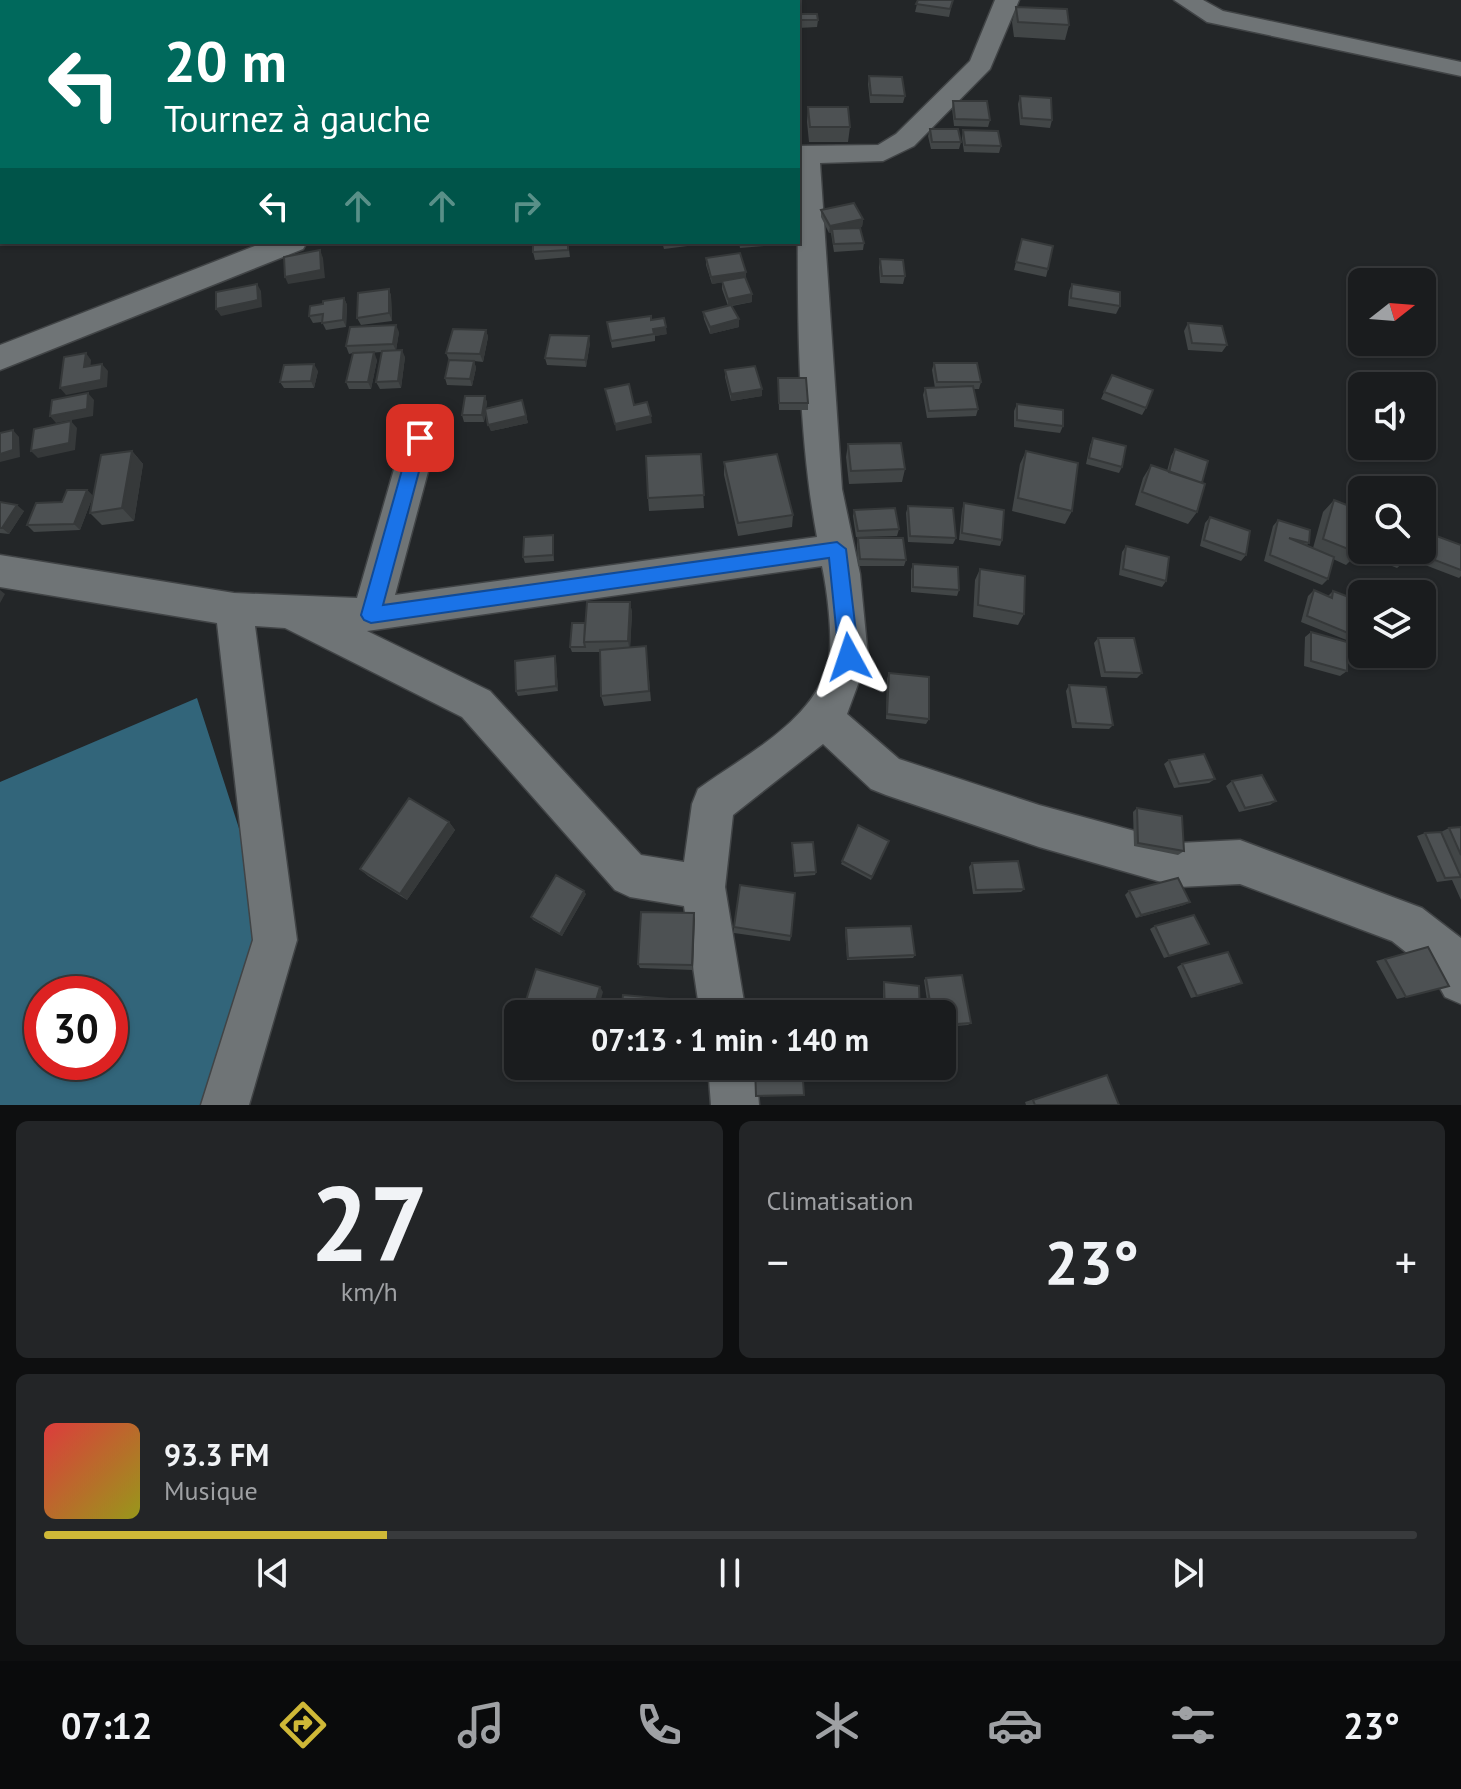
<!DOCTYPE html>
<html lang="fr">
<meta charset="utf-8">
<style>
:root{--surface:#1a1c1e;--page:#232527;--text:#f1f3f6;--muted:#9fa1a4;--line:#383a3c;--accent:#cfb837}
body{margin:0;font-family:"PT Sans",sans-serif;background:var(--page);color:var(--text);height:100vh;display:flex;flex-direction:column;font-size:30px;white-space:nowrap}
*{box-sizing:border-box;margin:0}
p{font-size:26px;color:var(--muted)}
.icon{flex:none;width:44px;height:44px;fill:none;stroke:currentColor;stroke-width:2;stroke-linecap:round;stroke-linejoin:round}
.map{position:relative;height:1105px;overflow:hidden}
.details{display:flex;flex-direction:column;gap:16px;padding:16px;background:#0e0f10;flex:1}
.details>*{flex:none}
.hud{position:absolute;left:0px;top:0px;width:800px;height:244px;box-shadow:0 2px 6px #0004,0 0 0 2px var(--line);background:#00695c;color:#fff;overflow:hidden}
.needle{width:52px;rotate:73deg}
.tools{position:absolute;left:1348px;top:268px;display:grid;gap:16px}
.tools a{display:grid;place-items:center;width:88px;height:88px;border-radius:12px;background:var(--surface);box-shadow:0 2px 6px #0004,0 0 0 2px var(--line);font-size:40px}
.speed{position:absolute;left:24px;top:976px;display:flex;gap:16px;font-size:40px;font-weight:700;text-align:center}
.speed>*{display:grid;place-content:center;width:104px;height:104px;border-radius:50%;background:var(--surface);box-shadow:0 2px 6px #0004,0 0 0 2px var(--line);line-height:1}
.speed .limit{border:12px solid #d22;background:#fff;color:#111}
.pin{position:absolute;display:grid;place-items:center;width:68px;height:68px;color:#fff;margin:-34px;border-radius:16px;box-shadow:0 4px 12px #0006}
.me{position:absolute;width:88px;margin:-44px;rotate:355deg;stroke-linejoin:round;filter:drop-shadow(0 0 6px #0008)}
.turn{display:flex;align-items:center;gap:28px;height:168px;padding:0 32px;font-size:36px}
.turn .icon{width:104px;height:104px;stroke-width:2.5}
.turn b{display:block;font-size:56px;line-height:68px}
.lanes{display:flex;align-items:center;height:76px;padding:0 32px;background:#0003;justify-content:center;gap:40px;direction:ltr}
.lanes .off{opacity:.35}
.big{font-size:60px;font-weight:700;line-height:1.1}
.details .card{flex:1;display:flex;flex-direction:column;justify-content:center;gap:12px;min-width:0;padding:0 28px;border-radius:12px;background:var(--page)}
.details .dial{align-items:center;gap:0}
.dial b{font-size:104px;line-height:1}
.song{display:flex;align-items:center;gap:24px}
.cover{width:96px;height:96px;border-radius:12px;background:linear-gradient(135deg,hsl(0 70% 55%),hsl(60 70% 35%))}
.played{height:8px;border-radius:4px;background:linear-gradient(90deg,var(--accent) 25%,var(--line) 25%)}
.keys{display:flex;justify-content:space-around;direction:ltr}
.heat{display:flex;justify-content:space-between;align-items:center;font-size:44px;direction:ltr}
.details .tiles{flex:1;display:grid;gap:16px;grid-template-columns:1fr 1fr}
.card:last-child{grid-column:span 2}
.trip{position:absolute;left:504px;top:1000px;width:452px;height:80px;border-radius:12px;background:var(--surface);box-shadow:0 2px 6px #0004,0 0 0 2px var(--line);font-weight:700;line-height:80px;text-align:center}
.tabs{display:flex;height:128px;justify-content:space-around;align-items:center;background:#0a0b0c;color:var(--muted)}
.tabs .icon{width:56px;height:56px}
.tabs .current{color:var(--accent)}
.tabs b{font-size:36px;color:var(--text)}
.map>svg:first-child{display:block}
</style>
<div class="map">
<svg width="1461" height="1105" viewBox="0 0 1461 1105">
<rect width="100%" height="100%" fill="#232628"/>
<path fill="#32657a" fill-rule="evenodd" d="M64,0H393L392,2Z
M197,698L275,940L226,1105H0V782ZM42,994H110V1062H42Z"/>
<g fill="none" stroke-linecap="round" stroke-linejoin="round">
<defs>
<path id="street" d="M995,0H1019L990,69L914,146L883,161L820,163L842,489L860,574L868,657L847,714L899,759L1039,805L1179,843L1240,840L1422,908L1461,938V1004L1445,997L1431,972L1392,941L1240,884L1179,887L1039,847L886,795L871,789L823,744L733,815L725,887L746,1014H700L684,906L630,897L615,890L462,717L285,628L255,626L297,940L249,1105H201L253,940L217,623L0,587V555L234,593L357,598L403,438L408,429L420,425L432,429L437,438L395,595L817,537C794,414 798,270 798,146L878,145L896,134L970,61ZM822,566C827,589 833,636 829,658C819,719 743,756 698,789L692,804L684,862L641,855L490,691L367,631Z
M1174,0H1203L1223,11L1461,62V76L1207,22Z
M265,242H307L303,249L0,370V345Z
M708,1066H756L759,1105H711Z"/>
</defs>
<use href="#street" stroke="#414446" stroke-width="3"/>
<use href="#street" fill="#6f7476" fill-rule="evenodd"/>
</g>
<path fill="#424647" d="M918,0H953L949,17L915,12Z
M1016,7L1069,25L1065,40L1014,37L1012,22Z
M798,14L818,20L817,27L798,28Z
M869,76L905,96L903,103H870L868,84Z
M1020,96L1052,120L1050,128L1020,125L1018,104Z
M953,101L990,120L988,127L954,126L952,108Z
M808,107L850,127L848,142H809L807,122Z
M930,129L961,142L959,149H931L928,136Z
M963,130L1001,146L999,153L964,152L962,138Z
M821,210L863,219L862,227L854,228L864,243L863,250L834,252L831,233H829L821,217Z
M1022,239L1048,269L1046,277L1014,270Z
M568,242L570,257L535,260L533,252Z
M662,242H703V244L664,249Z
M739,242H786V244L740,248Z
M706,258L746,279L752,294V302L732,306L739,319V327L710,334L704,319L703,312L728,306L722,289V282L712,284L706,265Z
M880,259L905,276L903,284L880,283L879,267Z
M1072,284L1120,306L1116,314L1068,306L1069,291Z
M389,289L391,296L392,321L361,325L357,318Z
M344,298L347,305L346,327L326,330L322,322L313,323L309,316L323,304Z
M651,320L667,334L655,336V341L612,348L607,322Z
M1188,323L1227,345L1222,352L1188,350L1184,331Z
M486,330L488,337L483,362L474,361L476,368L472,386L447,385L445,378L449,360L446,353Z
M399,332L396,350L405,357L401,388L380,389L376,382L382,352L367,353L377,360L371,389H349L346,382L353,353L349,354L346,346Z
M590,343L586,367L547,365L545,358Z
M934,363L981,382L979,389H974L978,409L976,416L927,418L923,395L925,388H935L932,370Z
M725,370L762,389V396L731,401L725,377Z
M318,371L314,388H284L280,382Z
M1112,375L1146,408L1142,415L1101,399Z
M778,378L808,403V410H779Z
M485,396L487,403L486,408L522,400L528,423L491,431L486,412L484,422H464L462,415Z
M1017,404L1063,426L1060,433L1014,427V411Z
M1093,438L1122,467L1119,473L1086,464L1090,445Z
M848,444L905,469L902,482L849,484L846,457Z
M1175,449L1202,483L1197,512L1188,524L1135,505L1143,478L1151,465L1167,471L1171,456Z
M132,451L143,464L134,521L102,525L90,513Z
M1026,451L1072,511L1065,524L1012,511L1020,464Z
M701,454L704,508L649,511L648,498Z
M724,462L793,515L792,527L738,536L724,475Z
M87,490L93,496L80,530L34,532L27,525L62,502Z
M1334,500L1358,553L1346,565L1333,559L1328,579L1322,585L1264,561L1273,526L1278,520L1309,543L1307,545L1313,548L1323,512Z
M0,502L24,511L9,534L0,533Z
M964,503L1002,540L1000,546L959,540L962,510Z
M908,506L956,538L953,544L908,542L906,513Z
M854,510L899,529L897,536L856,537L853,516Z
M1210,517L1246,555L1241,561L1200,546L1205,523Z
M1423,531L1461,545V576L1459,578L1412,560L1414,550H1422Z
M553,535L554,541V561L525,563L523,557Z
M858,538L906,560L904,566H858L857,544Z
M1126,546L1166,581L1162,587L1119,575L1122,552Z
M1363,550H1406L1404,562L1397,568L1362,554Z
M913,564L959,590L957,596L911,592V570Z
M980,569L1024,614L1018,625L973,617L975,580Z
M1314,590L1328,596L1333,591L1361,610L1360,638L1354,643L1301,622L1308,596Z
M630,602L632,613L630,647L646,646L651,701L604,706L601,696L600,652H572L570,647L585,623Z
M1311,632L1347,671L1340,676L1304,666L1305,637Z
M1098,638L1142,673L1137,678L1101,677L1094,643Z
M555,656L556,661L558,691L518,696L516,691Z
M889,673L929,719L926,724L886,719L887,679Z
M1069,685L1113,725L1109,729L1072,728L1066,691Z
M1169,760L1215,779L1209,783L1174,788L1164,764Z
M1232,781L1276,801L1270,805L1239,812L1226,786Z
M1137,808L1184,851L1178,855L1134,846L1133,812Z
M449,822L455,830L407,900L368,876L360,869Z
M858,825L889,841L871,880L841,864Z
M1461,827V900L1452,880L1437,882L1417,836L1425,833L1441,832L1449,828Z
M792,843L816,872L815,875L794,877Z
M972,863L1024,889L1021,892L973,894L969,867Z
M1129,891L1190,902L1184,905L1136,918L1125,895Z
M586,894L562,936L533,920L531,917Z
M694,913L693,970L640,968L638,964Z
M1155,926L1203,946L1164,958L1150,929Z
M734,927L791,936L790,941L734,933Z
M846,928L915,955L913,958L847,960L845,931Z
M1428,947L1449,986L1397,999L1376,961Z
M1182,964L1236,986L1191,998L1177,967Z
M926,978L971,1023L968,1025L942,1027V1014H929L924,980Z
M884,982L920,1014H883V985Z
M616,1066H676L675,1073L618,1067Z
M1107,1075L1119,1105H1026L1025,1102Z"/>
<path fill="#36393a" d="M863,219L862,227L832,233V229L831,233H829L830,226Z
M320,250L323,258L325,278L288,284L285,277Z
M746,272V279L712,284L711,277Z
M257,284L261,291L262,307L221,316L216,309Z
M389,289L391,296L392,321L389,313Z
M752,294V302L728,306V299Z
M344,298L347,305L346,327L343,320Z
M739,319V327L710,334V327Z
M396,325L399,332L396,351L393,344Z
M666,327L667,334L655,336L653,329Z
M486,330L488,337L483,362L480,354Z
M589,336L590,343L586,367L585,360Z
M402,350L405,357L401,388L398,381Z
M374,352L377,360L371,389L368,382Z
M86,353L91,360L90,374L84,367Z
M474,361L476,368L472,386L470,379Z
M102,364L108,371L107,387L66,395L60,388Z
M314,364L318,371L314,388L311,381Z
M762,389V396L731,401V394Z
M88,393L94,400L93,416L56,423L50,416Z
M485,396L487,403L484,422L482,415Z
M526,416L528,423L491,431L488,425Z
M651,416L652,423L616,431L615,424Z
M71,421L77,428L75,450L38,458L31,451Z
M13,430L19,437L20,457L0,462V454Z
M132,451L143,464L134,521L122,508Z
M87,490L93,496L80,530L74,524Z
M17,505L24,511L9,534L2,528Z
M553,535L554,541V561L553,555Z
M0,590L5,594L0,603Z
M630,602L632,613L630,652L628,641Z
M555,656L556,661L558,691L556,686Z
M449,822L455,830L407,900L400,894Z
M584,891L586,894L562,936L560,934Z
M1190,902L1184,905L1136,918L1141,915Z
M694,913L695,919L693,970L692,965Z
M600,987L603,992L597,1014H592Z"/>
<path fill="#4d5153" stroke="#36393a" stroke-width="2" d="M552,0H587L586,2H551Z
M918,0H953L950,9L916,4Z
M1016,7L1067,9L1069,25L1018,22Z
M798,14H817L818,20H799Z
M869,76L902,77L905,96L871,95Z
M1020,96L1051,98L1052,120L1022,118Z
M953,101H987L990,120L955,119Z
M808,107H848L850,127H810Z
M798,117H801V131H798Z
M930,129H958L961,142H932Z
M963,130L998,131L1001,146L965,145Z
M854,203L863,219L830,226L821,210Z
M860,228L864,243L834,244L832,229Z
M1022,239L1053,246L1048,269L1016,262Z
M533,242H568V250L533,252Z
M320,250L321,270L285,277L284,257Z
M740,253L746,272L711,277L706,258Z
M880,259L903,260L905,276H882Z
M745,277L752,294L728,299L722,281Z
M257,284L258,300L216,309V292Z
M1072,284L1120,292V306L1071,298Z
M389,289V313L357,318L358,293Z
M344,298L343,320L322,323L323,314L309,316L310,306L323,304V301Z
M731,305L739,319L710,327L703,312Z
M651,316V320L664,318L666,327L653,329L654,334L611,341L607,322Z
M1188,323L1222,326L1227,345L1192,343Z
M396,325L393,344L346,346L350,327Z
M453,329L486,330L480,354L446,353Z
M550,335L589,336L585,360L545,358Z
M402,350L398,381L376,382L382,351Z
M374,352L368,382H346L353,353Z
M86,353L84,367L102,364L101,380L60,388L64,357Z
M449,360L474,361L470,379L445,378Z
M934,363H977L981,382H937Z
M314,364L311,381L280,382L284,365Z
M755,366L762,389L731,394L725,370Z
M1112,375L1153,390L1146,408L1104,392Z
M778,378H806L808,403H779Z
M629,384L634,405L647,402L651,416L615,424L605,389Z
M973,386L978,409L929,411L925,388Z
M88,393L87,409L50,416L52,400Z
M465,396H485L482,415H462Z
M522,400L526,416L488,425L485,409Z
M1017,404L1063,410V426L1017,420Z
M71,421L69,443L31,451L34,429Z
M13,430V450L0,454V433Z
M1093,438L1126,446L1122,467L1089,458Z
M901,443L905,469L851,471L848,444Z
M1175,449L1208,461L1202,483L1169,472Z
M132,451L122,508L90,513L101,455Z
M1026,451L1078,463L1072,511L1018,498Z
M701,454L704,495L648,498L646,456Z
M777,454L793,515L738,523L724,462Z
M1151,465L1205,484L1197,512L1142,492Z
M67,490H87L74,524L27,525L36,503L62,502Z
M1334,500L1362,511V538L1358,553L1323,539Z
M0,502L17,505L2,528H0Z
M964,503L1004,510L1002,540L962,533Z
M908,506L953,508L956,538L910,536Z
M895,508L899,529L858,531L854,510Z
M1210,517L1250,531L1246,555L1204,540Z
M1278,520L1310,530L1309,543L1289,538L1334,557L1328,579L1270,555Z
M1423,531L1461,545V570L1419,554V550H1422Z
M553,535V555L523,557L524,537Z
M858,538H903L906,560L860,559Z
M1126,546L1169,557L1166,581L1123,569Z
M1375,550H1406L1404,562Z
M913,564L958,567L959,590L913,587Z
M980,569L1025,576L1024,614L978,605Z
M1314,590L1332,598L1333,591L1362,602V631L1360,638L1307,616Z
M587,602H630L628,641L584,642Z
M572,623H585L584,642L585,647H570Z
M1311,632L1347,642V671L1311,661Z
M1098,638H1134L1142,673L1105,672Z
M646,646L649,691L601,696L600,650Z
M555,656L556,686L516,691L515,661Z
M889,673L929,677V719L887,714Z
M1069,685L1106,687L1113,725L1076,723Z
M1204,754L1215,779L1179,784L1169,760Z
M1262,775L1276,801L1245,808L1232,781Z
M409,798L449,822L400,894L360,869Z
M1137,808L1182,816L1184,851L1138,843Z
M858,825L889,841L872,877L842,861Z
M1461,827V855L1449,828Z
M1441,832L1461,877L1445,878L1425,833Z
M813,842L816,872L795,873L792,843Z
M1018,861L1024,889L976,890L972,863Z
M556,875L584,891L560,934L531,917Z
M1178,878L1190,902L1141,915L1129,891Z
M740,885L795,893L791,936L734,927Z
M641,912L694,913L692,965L638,964Z
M1194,915L1209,944L1169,956L1155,926Z
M911,926L915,955L848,958L846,928Z
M1428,947L1449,986L1406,997L1385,959Z
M1228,952L1242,983L1197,996L1182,964Z
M536,969L600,987L592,1014H527L522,1013Z
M962,975L971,1023L942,1025V1014H932L926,978Z
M884,982L919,986L920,1014H885Z
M623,995L680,1000L678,1014H621Z
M628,1066H674V1070Z
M755,1066H802L804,1095L756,1096Z
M1107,1075L1119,1105H1035L1033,1100Z"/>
<path fill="#1a73e8" stroke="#114b97" stroke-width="2" d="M420,431L428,438L383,605L837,542L846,549L859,657L856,663L849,666L839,657L829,558L371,623L364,620L361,615L411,438Z"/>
</svg>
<div class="tools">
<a><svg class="needle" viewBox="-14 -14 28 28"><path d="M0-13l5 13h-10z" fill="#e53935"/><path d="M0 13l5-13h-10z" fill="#9fa1a4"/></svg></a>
<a><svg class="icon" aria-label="sound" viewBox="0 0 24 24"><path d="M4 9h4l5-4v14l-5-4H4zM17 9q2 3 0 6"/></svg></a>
<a><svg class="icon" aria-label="search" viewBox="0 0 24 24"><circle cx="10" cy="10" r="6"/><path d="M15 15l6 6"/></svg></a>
<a><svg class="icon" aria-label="layers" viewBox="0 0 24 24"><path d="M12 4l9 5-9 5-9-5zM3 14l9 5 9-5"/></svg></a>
</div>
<div class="speed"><div class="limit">30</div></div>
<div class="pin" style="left:420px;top:438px;background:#d93025"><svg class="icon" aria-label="arrive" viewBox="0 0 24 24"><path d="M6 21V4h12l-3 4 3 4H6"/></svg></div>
<svg class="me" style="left:849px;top:657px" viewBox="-20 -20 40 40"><path d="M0-17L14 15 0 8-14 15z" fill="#1a73e8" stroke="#fff" stroke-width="4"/></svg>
<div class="trip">07:13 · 1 min · 140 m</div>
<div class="hud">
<div class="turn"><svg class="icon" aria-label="left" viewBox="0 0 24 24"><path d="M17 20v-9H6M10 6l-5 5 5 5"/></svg><div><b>20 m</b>Tournez à gauche</div></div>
<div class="lanes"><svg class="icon" aria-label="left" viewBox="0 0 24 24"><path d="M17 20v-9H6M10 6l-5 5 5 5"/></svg><svg class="icon off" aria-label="ahead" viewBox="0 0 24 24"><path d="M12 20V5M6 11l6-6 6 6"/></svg><svg class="icon off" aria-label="ahead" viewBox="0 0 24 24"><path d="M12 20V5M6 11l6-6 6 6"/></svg><svg class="icon off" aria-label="right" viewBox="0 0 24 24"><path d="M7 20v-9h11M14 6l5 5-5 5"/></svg></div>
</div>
</div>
<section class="details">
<div class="tiles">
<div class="card dial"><b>27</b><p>km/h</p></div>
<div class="card"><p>Climatisation</p>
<div class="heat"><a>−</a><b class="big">23°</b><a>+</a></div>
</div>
<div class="card">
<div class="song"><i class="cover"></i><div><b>93.3 FM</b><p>Musique</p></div></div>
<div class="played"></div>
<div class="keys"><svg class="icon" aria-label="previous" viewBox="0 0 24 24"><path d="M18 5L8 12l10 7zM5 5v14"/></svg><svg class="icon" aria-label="pause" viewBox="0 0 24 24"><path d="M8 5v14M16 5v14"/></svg><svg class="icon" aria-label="next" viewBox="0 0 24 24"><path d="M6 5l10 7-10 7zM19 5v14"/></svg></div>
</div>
</div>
</section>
<nav class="tabs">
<b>07:12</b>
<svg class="icon current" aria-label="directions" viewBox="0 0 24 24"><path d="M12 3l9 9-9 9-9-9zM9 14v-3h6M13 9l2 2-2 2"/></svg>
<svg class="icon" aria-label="music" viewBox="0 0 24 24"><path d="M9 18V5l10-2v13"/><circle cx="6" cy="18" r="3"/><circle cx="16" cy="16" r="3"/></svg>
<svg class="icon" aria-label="phone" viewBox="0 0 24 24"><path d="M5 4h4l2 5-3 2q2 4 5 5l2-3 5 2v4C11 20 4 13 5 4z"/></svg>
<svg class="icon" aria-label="climate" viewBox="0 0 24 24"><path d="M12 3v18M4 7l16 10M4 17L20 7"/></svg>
<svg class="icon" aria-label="car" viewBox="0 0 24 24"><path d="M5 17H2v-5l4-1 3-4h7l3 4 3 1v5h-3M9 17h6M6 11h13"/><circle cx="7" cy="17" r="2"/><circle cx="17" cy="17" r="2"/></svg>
<svg class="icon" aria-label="filters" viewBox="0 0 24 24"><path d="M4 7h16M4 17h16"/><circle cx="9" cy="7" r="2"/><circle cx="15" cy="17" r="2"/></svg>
<b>23°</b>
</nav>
